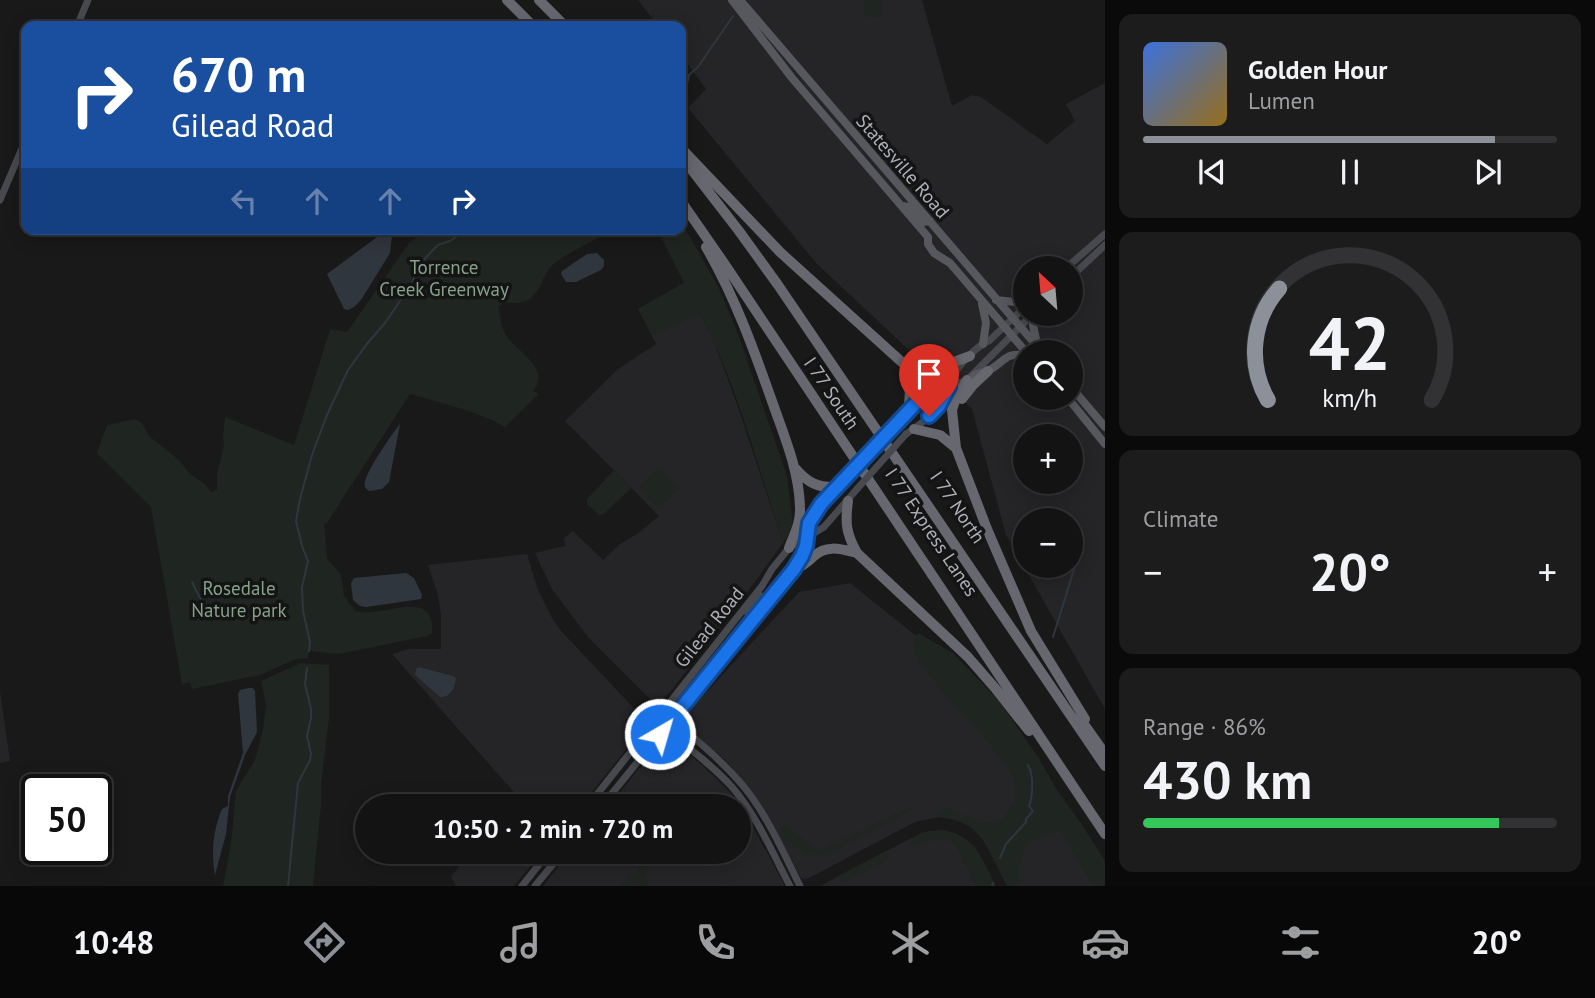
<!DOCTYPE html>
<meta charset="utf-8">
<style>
:root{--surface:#131314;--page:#1c1c1d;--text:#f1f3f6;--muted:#9d9ea0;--line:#323234;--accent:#8c9099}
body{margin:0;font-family:"PT Sans",sans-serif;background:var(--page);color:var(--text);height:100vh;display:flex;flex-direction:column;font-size:26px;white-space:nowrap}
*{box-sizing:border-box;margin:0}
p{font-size:23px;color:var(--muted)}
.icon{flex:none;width:38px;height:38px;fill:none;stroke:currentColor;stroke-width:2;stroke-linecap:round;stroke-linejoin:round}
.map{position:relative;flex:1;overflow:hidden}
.side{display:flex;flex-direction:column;gap:14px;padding:14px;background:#0a0a0b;width:490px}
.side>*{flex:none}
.guide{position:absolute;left:21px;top:21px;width:665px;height:214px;border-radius:14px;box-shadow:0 4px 18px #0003,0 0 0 2px var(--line);background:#1a4fa0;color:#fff;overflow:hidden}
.needle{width:46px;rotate:334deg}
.tools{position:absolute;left:1013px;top:256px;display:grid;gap:14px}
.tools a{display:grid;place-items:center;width:70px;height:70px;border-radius:50%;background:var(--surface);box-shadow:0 4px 18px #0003,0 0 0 2px var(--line);font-size:35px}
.speed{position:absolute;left:21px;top:774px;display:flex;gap:14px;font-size:35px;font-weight:700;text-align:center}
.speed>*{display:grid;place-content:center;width:91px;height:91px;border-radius:50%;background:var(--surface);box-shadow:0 4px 18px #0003,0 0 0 2px var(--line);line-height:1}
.speed .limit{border:4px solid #111;border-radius:10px;background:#fff;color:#111}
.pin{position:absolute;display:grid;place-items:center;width:60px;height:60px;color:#fff;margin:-72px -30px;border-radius:50% 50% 50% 0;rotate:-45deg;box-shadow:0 0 7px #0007}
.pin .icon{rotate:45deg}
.me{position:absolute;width:77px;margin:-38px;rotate:38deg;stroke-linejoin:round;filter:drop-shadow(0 0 5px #0008)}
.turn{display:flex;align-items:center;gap:24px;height:147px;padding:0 35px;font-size:32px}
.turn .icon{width:91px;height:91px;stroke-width:2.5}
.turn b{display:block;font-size:49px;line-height:60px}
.lanes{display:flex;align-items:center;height:66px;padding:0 35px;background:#0003;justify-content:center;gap:35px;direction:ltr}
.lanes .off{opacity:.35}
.big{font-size:52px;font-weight:600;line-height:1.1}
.side .card{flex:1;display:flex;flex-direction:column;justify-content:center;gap:10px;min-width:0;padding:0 24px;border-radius:14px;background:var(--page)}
.side .dial{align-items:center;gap:0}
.dial svg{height:182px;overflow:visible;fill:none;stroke:var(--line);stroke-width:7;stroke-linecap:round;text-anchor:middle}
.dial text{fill:var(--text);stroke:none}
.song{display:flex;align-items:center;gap:21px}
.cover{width:84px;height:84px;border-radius:10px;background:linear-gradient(135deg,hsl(220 70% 55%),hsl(40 70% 35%))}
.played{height:7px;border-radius:4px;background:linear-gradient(90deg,var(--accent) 85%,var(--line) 85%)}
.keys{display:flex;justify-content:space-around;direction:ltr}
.heat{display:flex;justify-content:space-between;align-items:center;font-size:38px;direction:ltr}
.charge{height:10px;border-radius:5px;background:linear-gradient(90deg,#34c759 86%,var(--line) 0)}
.trip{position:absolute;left:355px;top:794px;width:396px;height:70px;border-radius:35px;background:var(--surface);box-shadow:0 4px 18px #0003,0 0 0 2px var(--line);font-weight:600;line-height:70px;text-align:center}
.tabs{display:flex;height:112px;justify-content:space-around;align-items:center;background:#080808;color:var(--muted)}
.tabs .icon{width:49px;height:49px}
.tabs .selected{color:var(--accent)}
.tabs b{font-size:32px;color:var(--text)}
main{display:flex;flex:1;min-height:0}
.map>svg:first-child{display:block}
</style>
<main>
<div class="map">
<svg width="1105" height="886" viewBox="0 0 1105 886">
<rect width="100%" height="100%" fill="#19191a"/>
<path fill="#252527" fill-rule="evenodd" d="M638,0H922L952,106L972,95L981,97L1047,144L1075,121L1066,104L1105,83V709L1006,535L972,409L817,264L688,108L706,89L681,55V26H658ZM1026,268H1071V313H1026ZM1026,352H1071V397H1026ZM1026,436H1071V481H1026ZM1026,520H1071V565H1026Z
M684,283L713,339L739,410L783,543L738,605L670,692L664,698L655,702L652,701L588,637L552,589L535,553L565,546L564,538L573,531L603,560L620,544L637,534L659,516L565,421L618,369L656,344L638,309Z
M527,554L538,590L553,620L563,633L645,720V726L580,807H512L519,798L392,654L409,649H441V616L438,595L428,565Z
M850,583L925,643L1102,886H1007L984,841L975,829L957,820L939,817L915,822L807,879L801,878L765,812L750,789L726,761L684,725L686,723L682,719V716L689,711L799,592Z
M0,691L10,761L0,763Z
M665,739L671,740L703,766L731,793L746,814L785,886H543L570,852H738V807H608L662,740Z
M943,830L955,833L967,840L975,847L996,886H820L921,833L929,831Z
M472,852H542L514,886H456L451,876Z"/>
<path fill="#1f2520" d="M863 8a10 10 0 1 1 20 0a10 10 0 1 1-20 0Z
M681,221L719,288L738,334L787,476L793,524L792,530L783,543C758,466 737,385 700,313L653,336L638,309L684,283L657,229H681Z
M423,229H617C601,237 559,256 550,268C541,279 541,292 528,300C517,307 509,298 498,307C501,318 501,329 508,338C520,353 551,370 533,391L539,394L505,427C480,412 438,402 410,394L327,523L324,524L327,559L341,574L344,596L355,611C360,612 366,613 372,612C393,611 436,592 432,633L427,636L339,654L309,651L308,658L293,660L260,675L192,689L190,682L182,684L151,507L97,453L107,425L135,419L142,423L149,436L179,460L189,473L205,484L211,492L217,490V474L224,446L223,436L225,417L294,445L330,329L347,332L409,243L421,234Z
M659,467L680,488L659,508L639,487Z
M614,470L631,488L605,513L599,515L587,504V499Z
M917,634H920L953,653L999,701L1038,757L1057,790L1083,826L1105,861V886H1093L1060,830L1026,844L1019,865V886H1007C989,851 983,821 939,817L938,814L944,809L948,808L981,822L995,823L1004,818L1014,802L1016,788L1012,776L1006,765L980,732L956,708L918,661L913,642Z
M301,663L329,665V718L321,785V805L313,886H223L231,843L236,791L255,760L263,730L266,704L261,681Z
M912,806L914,809L827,855H806L786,840L780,834V828L786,825L818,851Z
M943,830C976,839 982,858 996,886H976L954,842C938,837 929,841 914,847L911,846L912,838C923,832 931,831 943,830Z
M644,852H652L645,877L649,886H642V884L634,880L628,886H620L628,877L637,872Z
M882,853H886L888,854L887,861L847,881L842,882L838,879V876Z"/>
<path fill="#30363d" d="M388,229H406L403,233L392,236L390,253L361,300L354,307L348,310L344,309L327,274Z
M597,253L604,260V266L601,270L576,282H566L561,274L562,271L587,254Z
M400,424L389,482L382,489L369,491C365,487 364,488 365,482C366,472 393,432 400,424Z
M406,573L414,578L422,595L421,599L366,607L360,606L353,600L351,583L354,578Z
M419,667L453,676L456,678C455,688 450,698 440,697L415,675L416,669Z
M249,688H253L255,691L257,732L245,755L230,797L226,834L215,875C211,853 213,830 222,809L228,806V796L243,753L238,694L240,690Z"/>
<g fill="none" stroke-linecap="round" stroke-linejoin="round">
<path stroke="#30363d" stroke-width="2" d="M681,89L687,84L689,75L698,67L733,16
M192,582L200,598L209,607
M1053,637L1077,560
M309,651L310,642L303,611L302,587L308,561L302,546L296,521L300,499L312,455L327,415L348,370L366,345L385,323L411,285L419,266L430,253L438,245L450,241L459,235L478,229
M1000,858L1006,844L1026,822V819L1033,811L1029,806C1033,796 1034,775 1028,765
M288,886L298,783L310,760L311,754L307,736L311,718V709L305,684L307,668
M992,886L993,883"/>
<path stroke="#48494f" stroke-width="7" d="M77,26L88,0
M0,200L26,139
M1066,268L1105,234
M1071,277L1105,245
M898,423L923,397L967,380L1034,313
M906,434C918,426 931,417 940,405C946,395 949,385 954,375C962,361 976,347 990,340L1026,306
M750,623L748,614L756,603L759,594
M661,712C690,733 730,767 751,796C771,824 785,856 800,886
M661,726C685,745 711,764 732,787C757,816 772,852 790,886
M587,807L762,586L772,569L789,548L824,527L857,489
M601,807L794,569L802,556L806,546L811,519L821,504L848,476
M522,886L549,852
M535,886L563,852"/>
<path stroke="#56585e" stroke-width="8" d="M732,0L792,78L928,237V244L934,253L950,263L1026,352
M740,0L1042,352
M902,206L910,207L923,222L930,221
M996,300L1015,302L1026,301
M982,304L986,323L983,344
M1035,313L1033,325L1037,344
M974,375C978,373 983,373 987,371C1002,365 1006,350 1026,356
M1071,387L1105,427
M1067,397L1105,444"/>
<path stroke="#67686f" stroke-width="10" d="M507,0L533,26
M539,0L565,26
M681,148L780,252L905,365L921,370L930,371L970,356
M681,156L739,231L778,285L1105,766
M681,201L726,266L1105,834
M706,247C735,297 754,350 773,404C785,438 799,471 800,507C801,522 794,535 789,548
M905,365L910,386L909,411
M967,380L956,398L952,410L956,448L987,529L1031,631L1085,719
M962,399L974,384L988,371
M914,429L940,435L956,448
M796,469C808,483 818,488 837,487
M848,501C845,523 846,533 857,553L968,657L995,688L1029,731
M794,569C802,567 807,563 813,557C826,544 841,549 857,553
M1079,717L1105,754"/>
<path stroke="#48494f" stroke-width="7" d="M848,476L898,423
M857,489L906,434"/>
</g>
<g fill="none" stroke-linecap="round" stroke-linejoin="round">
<defs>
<path id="route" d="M660,734L794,569L802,556L806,546L809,523L821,504L918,401L929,394L949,387L938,407L929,416"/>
</defs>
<use href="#route" stroke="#114b97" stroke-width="18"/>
<use href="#route" stroke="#1a73e8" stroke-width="12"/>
</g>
<g text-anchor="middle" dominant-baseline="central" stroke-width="7" stroke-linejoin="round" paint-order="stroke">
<g font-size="19" fill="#adafb9" stroke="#141415">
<text transform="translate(903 166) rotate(49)">Statesville Road</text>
<text transform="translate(832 393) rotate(56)">I 77 South</text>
<text transform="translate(958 507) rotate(56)">I 77 North</text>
<text transform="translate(932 532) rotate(56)">I 77 Express Lanes</text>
<text transform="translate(709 627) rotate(-51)">Gilead Road</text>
</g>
<g font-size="19" fill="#86a189" stroke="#141415">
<text x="444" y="267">Torrence<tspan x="444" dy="22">Creek Greenway</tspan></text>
<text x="239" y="588">Rosedale<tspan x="239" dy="22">Nature park</tspan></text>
</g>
</g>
</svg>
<div class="tools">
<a><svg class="needle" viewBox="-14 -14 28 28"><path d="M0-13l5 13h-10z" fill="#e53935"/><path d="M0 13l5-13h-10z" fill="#9d9ea0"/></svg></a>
<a><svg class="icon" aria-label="search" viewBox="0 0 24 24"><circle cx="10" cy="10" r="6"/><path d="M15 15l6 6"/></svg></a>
<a>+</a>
<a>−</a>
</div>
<div class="speed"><div class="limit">50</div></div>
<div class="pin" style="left:929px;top:416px;background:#d93025"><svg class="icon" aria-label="arrive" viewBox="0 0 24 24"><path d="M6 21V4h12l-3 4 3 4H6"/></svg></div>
<svg class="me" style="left:660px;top:734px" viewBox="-20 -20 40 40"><circle r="17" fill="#1a73e8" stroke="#fff" stroke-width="3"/><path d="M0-11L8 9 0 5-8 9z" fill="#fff"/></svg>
<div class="trip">10:50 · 2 min · 720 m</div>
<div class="guide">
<div class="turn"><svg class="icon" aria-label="right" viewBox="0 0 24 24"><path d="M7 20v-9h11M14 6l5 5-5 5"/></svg><div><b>670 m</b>Gilead Road</div></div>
<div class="lanes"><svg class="icon off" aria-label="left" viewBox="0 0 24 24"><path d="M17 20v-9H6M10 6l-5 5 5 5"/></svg><svg class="icon off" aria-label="ahead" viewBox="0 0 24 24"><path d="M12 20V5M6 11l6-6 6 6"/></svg><svg class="icon off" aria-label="ahead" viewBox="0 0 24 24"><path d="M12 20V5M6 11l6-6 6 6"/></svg><svg class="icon" aria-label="right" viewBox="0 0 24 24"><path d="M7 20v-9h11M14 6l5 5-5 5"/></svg></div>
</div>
</div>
<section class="side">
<div class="card">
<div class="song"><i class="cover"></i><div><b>Golden Hour</b><p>Lumen</p></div></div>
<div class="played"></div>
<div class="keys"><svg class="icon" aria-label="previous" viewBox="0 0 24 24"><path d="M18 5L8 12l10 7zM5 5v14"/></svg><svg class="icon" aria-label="pause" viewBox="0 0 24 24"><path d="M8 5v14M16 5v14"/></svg><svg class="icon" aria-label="next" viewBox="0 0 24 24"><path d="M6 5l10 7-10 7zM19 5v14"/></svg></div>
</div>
<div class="card dial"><svg viewBox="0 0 100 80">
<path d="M14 69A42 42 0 1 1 86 69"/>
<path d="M14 69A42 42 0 0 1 19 20" stroke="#8c9099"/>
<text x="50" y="56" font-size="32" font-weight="700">42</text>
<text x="50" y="72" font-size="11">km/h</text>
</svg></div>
<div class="card"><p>Climate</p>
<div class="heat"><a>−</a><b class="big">20°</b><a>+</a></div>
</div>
<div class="card"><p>Range · 86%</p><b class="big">430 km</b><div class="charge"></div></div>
</section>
</main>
<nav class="tabs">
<b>10:48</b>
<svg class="icon selected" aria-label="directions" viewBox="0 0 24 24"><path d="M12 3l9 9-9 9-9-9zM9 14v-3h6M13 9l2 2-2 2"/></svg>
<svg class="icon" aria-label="music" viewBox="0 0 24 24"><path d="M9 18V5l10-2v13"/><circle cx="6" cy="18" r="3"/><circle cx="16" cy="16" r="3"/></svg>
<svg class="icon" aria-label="phone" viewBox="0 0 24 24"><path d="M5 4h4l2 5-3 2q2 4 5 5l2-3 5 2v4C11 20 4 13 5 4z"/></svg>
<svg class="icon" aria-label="climate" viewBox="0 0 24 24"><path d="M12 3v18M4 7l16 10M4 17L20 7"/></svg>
<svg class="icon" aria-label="car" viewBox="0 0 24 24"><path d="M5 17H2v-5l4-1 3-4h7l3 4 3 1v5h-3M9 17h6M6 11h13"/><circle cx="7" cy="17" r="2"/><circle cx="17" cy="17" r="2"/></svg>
<svg class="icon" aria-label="filters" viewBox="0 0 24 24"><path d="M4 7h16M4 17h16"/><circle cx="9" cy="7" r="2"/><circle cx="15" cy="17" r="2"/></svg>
<b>20°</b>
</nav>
